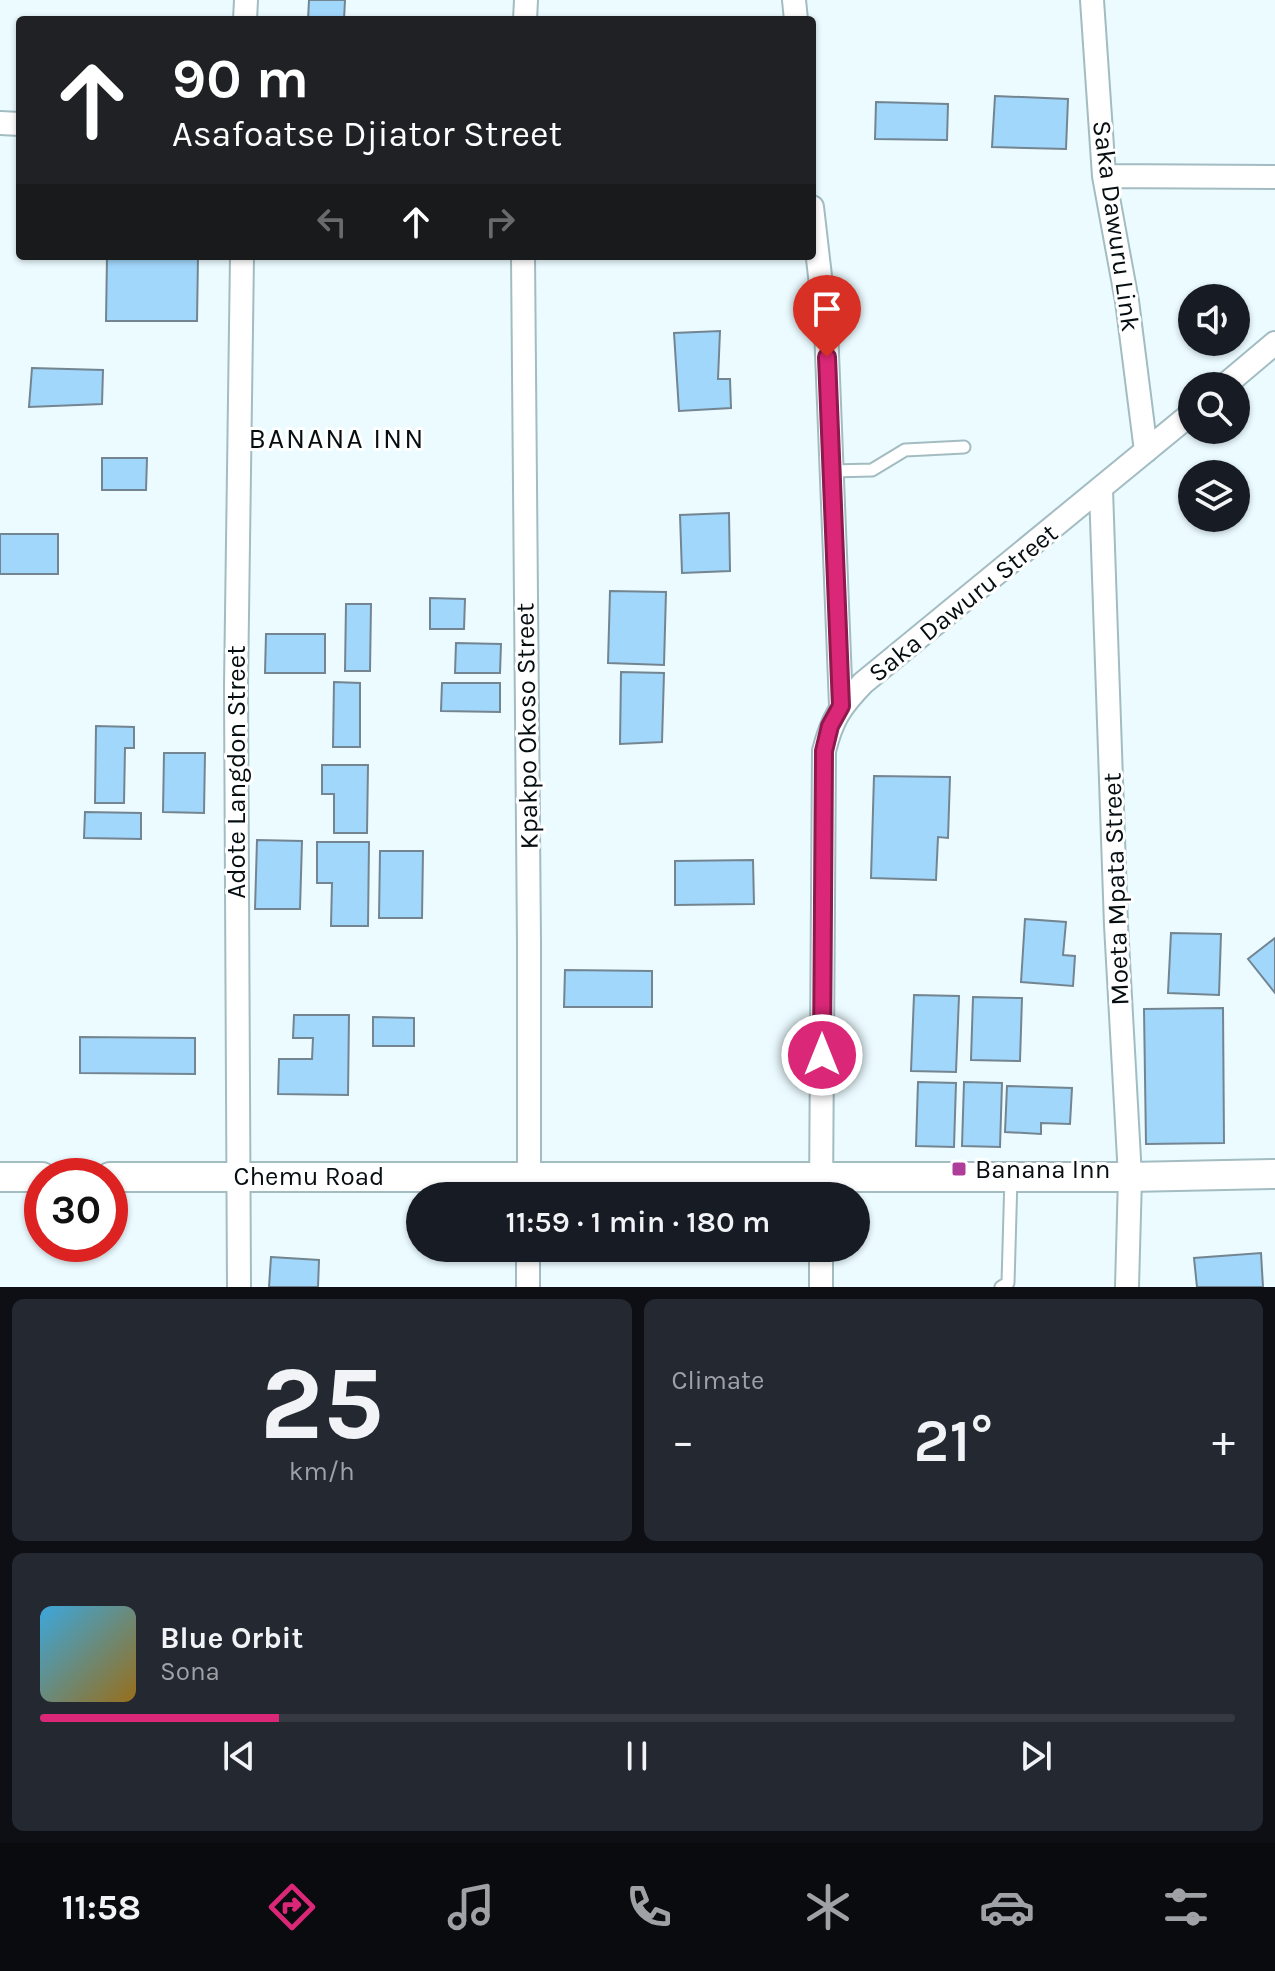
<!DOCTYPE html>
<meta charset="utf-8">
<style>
:root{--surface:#171b24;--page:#242831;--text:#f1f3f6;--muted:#9ea1a6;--line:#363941;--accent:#db2777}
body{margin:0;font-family:Karla,sans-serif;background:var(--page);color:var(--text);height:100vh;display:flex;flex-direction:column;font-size:30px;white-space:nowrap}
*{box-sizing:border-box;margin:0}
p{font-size:26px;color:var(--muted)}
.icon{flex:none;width:44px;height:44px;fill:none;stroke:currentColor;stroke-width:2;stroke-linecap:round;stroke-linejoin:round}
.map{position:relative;height:1287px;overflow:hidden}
.panel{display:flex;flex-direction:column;gap:12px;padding:12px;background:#0d0f14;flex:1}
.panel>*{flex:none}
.hud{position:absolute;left:16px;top:16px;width:800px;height:244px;border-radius:8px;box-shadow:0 2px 6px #0004;background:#202124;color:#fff;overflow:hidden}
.tools{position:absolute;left:1178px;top:284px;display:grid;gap:16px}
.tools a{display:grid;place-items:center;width:72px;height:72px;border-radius:50%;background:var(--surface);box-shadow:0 2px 6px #0004;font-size:40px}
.speed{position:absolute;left:24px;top:1158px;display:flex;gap:16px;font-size:40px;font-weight:700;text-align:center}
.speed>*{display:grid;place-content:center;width:104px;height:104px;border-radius:50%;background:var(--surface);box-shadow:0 2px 6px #0004;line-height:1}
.speed .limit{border:12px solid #d22;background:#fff;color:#111}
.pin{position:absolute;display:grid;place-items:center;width:68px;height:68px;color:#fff;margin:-82px -34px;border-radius:50% 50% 50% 0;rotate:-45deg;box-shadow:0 0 8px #0007}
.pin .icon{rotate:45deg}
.me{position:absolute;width:88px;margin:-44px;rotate:0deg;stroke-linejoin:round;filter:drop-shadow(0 0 6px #0008)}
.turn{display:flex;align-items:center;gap:28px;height:168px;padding:0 24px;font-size:36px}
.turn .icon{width:104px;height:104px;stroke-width:2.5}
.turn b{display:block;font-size:56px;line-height:68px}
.lanes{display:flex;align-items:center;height:76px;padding:0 24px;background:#0003;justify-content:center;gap:40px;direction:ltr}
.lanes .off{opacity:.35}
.big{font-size:60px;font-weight:600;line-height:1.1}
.panel .card{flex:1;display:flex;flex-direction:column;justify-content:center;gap:12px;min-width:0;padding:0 28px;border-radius:12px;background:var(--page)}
.panel .dial{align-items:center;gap:0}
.dial b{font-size:104px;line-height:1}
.song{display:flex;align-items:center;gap:24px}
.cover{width:96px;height:96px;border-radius:12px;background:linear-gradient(135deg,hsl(200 70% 55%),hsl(40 70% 35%))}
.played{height:8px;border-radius:4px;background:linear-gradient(90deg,var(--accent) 20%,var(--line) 20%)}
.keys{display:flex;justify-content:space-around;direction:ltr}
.heat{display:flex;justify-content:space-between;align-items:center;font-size:44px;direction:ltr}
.panel .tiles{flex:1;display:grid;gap:12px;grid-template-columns:1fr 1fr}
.card:last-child{grid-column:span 2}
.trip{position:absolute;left:406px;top:1182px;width:464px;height:80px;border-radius:40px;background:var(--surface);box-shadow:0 2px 6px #0004;font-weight:600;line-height:80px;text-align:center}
.dock{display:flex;height:128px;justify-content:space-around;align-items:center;background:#090b0e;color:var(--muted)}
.dock .icon{width:56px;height:56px}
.dock .on{color:var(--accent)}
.dock b{font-size:36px;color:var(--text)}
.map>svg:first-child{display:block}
</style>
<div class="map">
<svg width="1275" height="1287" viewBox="0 0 1275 1287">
<rect width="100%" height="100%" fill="#ebfbff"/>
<path fill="#a2d7fc" stroke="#738591" stroke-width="2" d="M309,0H345L344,20H308Z
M995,96L1068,99L1066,149L992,147Z
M876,102L948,104L947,140L875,139Z
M107,256H198L197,321H106Z
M720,331L718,379H730L731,408L679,411L674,333Z
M32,368L103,370L102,404L29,407Z
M102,458H147L146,490H102Z
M729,513L730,571L682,573L680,515Z
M0,534H58V574H0Z
M610,591L666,592L664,665L608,663Z
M430,598L465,599L464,629H430Z
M346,604H371L370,671H345Z
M266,634H325V673H265Z
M456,643L501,644L500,673H455Z
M621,672L664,673L662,742L620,744Z
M334,682L360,683V747H333Z
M442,683H500V712L441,711Z
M96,726L134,727V748H125L124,803H95Z
M164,753H205L204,813L163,812Z
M322,765H368L367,833H334V794H322Z
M874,776L950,777L948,838L938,837L936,880L871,878Z
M85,812L141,813V839L84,838Z
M257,840L302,841L300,909H255Z
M317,842H369L368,926H331L332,883H317Z
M380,851H423L422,918H379Z
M753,860L754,904L675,905V861Z
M1025,919L1066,922L1063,955L1075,956L1073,986L1021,982Z
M1171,933L1221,934L1219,995L1168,993Z
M1275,938V993L1248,959Z
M565,970L652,971V1007H564Z
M914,995L959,996L956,1072L911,1071Z
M973,997L1022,998L1020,1061L971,1060Z
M1223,1008L1224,1143L1146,1144L1144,1009Z
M294,1015H349L348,1095L278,1094L279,1059H312L313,1038H293Z
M373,1017L414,1018V1046H373Z
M80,1037L195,1038V1074L80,1073Z
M918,1082L956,1083L954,1147L916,1146Z
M964,1082L1002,1083L1000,1147L962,1146Z
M1007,1086L1072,1088L1070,1124L1041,1123V1134L1005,1132Z
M1261,1253L1263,1287H1197L1194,1258Z
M271,1257L319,1260L318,1287H269Z"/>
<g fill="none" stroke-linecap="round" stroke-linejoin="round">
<defs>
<path id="service" d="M832,471L872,470L905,450L964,447
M1001,1287L1008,1283L1011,1177"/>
<path id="minor" d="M794,0L796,20
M1092,0L1104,176L1127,301L1146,451
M245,20L246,0
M525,20L526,0
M0,123L20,124
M1104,176L1275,177
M812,207L826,328L841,706
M523,256L529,943V1196
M1224,386L1275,343
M1101,490L1116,925L1130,1177L1127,1287
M821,1196L824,751C832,719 840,707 863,683L1192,413
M239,1287L236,686L242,256
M528,1287V1248
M821,1287V1248"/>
<path id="tertiary" d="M0,1177H42
M110,1177H1130L1275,1174"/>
</defs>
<use href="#service" stroke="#a3bcc2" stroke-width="15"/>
<use href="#minor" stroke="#a3bcc2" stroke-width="26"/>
<use href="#tertiary" stroke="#a3bcc2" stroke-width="32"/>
<use href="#service" stroke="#fff" stroke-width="11"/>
<use href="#minor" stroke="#fff" stroke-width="22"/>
<use href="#tertiary" stroke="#fff" stroke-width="28"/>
</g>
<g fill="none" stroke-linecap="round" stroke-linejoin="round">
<defs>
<path id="route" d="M822,1055L824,751L830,726L841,706L827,357"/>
</defs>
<use href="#route" stroke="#8e194d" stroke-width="20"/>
<use href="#route" stroke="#db2777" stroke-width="14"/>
</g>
<rect fill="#af3e9a" stroke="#fff" stroke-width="3" x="951" y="1161" width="16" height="16" rx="4"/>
<g text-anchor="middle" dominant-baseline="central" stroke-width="6" stroke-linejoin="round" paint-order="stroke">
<g font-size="26" fill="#060e11" stroke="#fff">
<text transform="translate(1116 226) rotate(82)">Saka Dawuru Link</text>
<text transform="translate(963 603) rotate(-39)">Saka Dawuru Street</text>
<text transform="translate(527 726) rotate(-91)">Kpakpo Okoso Street</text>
<text transform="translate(236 772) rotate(-90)">Adote Langdon Street</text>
<text transform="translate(1116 889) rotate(-92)">Moeta Mpata Street</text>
<text x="309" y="1176">Chemu Road</text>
</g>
<g font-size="26" fill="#060e11" stroke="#fff" text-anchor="start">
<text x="975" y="1169">Banana Inn</text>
</g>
<g font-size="28" letter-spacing="2" fill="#060e11" stroke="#fff">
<text x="337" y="438">BANANA INN</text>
</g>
</g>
</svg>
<div class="tools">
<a><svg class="icon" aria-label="sound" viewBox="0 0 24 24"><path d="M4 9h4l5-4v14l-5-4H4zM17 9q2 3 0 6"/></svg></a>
<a><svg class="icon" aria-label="search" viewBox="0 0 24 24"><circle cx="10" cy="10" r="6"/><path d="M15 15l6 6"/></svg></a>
<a><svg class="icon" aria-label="layers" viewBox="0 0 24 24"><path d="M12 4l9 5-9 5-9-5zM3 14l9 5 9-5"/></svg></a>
</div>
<div class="speed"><div class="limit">30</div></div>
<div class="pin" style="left:827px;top:357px;background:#d93025"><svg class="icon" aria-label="arrive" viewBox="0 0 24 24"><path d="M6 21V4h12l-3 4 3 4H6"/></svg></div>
<svg class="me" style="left:822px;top:1055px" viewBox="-20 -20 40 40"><circle r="17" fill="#db2777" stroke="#fff" stroke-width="3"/><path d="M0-11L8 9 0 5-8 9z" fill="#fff"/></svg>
<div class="trip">11:59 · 1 min · 180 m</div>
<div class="hud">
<div class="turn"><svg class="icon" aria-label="ahead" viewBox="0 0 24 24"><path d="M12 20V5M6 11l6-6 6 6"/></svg><div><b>90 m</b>Asafoatse Djiator Street</div></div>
<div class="lanes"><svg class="icon off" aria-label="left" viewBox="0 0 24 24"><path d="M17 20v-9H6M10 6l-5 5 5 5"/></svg><svg class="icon" aria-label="ahead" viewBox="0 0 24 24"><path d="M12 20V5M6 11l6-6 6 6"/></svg><svg class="icon off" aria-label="right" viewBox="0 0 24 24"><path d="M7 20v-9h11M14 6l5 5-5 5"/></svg></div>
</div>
</div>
<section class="panel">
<div class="tiles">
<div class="card dial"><b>25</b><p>km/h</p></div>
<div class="card"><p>Climate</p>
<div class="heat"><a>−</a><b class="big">21°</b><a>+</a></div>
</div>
<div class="card">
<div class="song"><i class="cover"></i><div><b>Blue Orbit</b><p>Sona</p></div></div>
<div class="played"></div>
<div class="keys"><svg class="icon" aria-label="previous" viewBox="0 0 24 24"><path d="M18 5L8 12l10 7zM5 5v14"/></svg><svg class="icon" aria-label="pause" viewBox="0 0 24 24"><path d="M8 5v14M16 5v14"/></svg><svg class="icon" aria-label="next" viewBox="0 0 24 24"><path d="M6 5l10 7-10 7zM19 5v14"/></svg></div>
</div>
</div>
</section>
<nav class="dock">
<b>11:58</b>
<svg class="icon on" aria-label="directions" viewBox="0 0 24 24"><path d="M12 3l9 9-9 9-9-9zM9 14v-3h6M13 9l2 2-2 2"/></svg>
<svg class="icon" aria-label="music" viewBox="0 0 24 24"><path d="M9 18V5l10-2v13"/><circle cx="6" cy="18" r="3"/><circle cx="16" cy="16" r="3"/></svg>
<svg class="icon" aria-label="phone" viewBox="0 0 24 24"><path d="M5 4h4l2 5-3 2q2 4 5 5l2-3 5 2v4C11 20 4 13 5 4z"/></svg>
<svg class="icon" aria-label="climate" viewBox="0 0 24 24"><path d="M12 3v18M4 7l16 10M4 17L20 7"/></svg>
<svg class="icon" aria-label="car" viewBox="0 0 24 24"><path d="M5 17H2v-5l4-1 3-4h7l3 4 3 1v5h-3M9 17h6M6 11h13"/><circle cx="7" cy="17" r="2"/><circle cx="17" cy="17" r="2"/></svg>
<svg class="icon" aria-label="filters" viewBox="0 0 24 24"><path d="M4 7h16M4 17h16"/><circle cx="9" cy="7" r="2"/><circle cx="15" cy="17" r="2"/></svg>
</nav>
